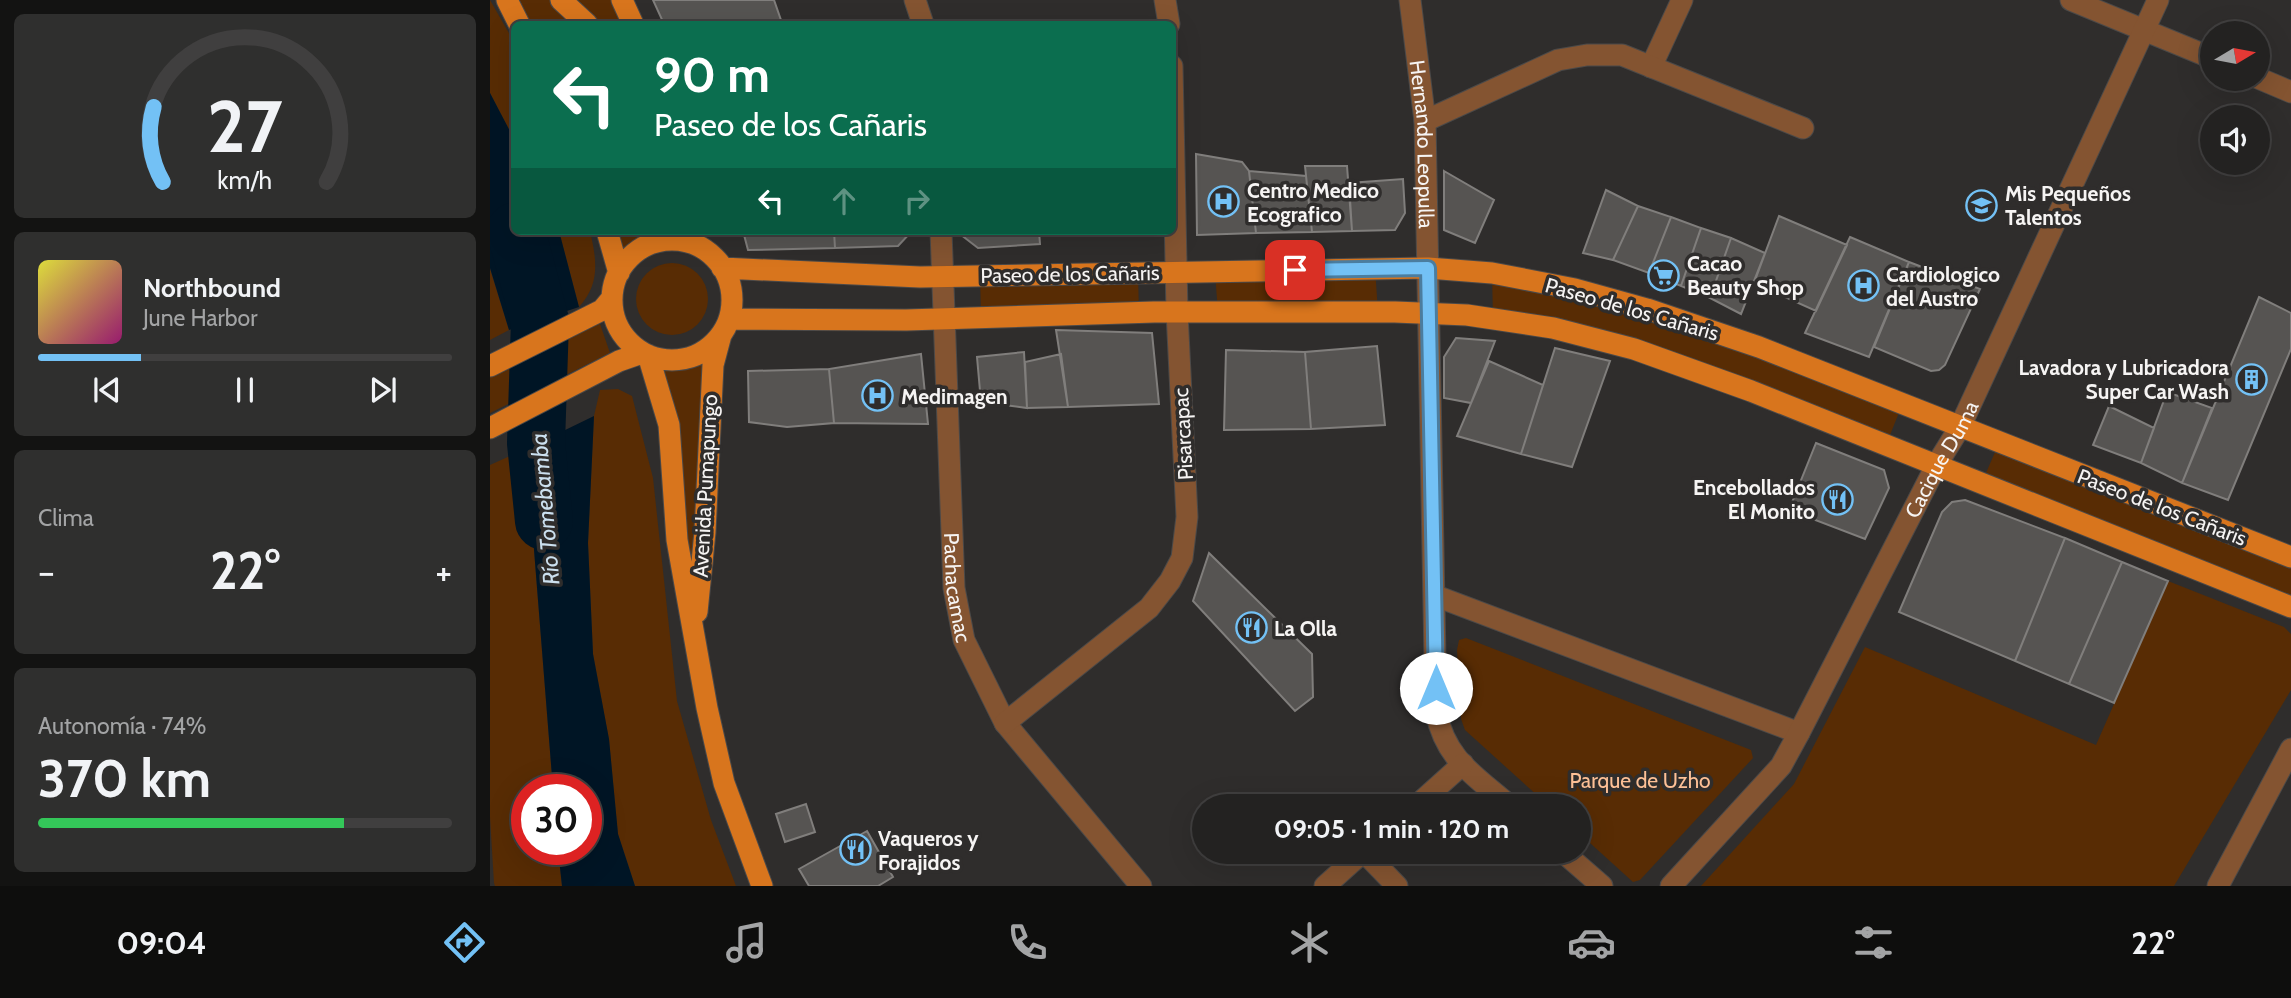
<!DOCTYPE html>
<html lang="es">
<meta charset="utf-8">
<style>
:root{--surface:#232221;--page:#2f2f2e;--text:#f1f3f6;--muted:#a3a4a5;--line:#403f3f;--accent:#73c1f5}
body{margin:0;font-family:Cabin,sans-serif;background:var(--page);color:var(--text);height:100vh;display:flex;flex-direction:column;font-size:26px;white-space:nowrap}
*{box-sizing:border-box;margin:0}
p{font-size:23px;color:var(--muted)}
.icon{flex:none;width:38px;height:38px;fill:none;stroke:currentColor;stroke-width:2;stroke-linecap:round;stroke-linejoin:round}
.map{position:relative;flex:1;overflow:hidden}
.details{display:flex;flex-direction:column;gap:14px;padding:14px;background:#131312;width:490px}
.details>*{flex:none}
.hud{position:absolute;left:21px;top:21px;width:665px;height:214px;border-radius:10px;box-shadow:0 7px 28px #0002,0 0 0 2px var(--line);background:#0b6e4f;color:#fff;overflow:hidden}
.needle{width:46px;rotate:80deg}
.tools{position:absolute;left:1710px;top:21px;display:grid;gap:14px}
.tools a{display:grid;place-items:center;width:70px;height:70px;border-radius:50%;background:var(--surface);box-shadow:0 7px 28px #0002,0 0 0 2px var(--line);font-size:35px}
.speed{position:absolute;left:21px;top:774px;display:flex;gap:14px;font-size:35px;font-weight:700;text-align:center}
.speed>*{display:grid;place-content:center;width:91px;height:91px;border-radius:50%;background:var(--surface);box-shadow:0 7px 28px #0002,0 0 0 2px var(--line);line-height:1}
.speed .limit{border:10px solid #d22;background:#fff;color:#111}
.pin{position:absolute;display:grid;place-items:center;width:60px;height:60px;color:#fff;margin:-30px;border-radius:14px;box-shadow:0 4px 10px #0006}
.me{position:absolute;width:77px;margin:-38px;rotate:0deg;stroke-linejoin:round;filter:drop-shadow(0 0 5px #0008)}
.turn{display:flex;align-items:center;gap:24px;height:147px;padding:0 28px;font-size:32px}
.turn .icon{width:91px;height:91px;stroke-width:2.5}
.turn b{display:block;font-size:49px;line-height:60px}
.lanes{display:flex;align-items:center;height:66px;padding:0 28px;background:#0003;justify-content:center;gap:35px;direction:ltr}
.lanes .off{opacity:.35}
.big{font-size:52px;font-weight:800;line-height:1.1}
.details .tile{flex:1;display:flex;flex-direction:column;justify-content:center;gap:10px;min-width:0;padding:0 24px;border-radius:10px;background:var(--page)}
.details .dial{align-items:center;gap:0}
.dial svg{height:182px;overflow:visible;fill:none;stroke:var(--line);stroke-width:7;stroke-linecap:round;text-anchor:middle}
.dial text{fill:var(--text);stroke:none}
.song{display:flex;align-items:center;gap:21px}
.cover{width:84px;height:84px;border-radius:10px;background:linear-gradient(135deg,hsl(60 70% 55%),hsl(320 70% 35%))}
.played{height:7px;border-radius:4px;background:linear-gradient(90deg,var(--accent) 25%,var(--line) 25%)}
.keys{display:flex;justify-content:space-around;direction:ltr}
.heat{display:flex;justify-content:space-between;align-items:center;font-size:38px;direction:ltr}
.charge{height:10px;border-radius:5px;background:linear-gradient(90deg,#34c759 74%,var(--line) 0)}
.trip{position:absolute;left:702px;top:794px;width:399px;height:70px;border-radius:35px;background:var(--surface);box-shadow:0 7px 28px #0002,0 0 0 2px var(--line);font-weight:800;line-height:70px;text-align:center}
.tab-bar{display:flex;height:112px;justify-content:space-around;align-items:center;background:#0e0e0d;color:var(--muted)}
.tab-bar .icon{width:49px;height:49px}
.tab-bar .active{color:var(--accent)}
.tab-bar b{font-size:32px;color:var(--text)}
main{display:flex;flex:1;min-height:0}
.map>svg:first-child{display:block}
</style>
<main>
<section class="details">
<div class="tile dial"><svg viewBox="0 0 100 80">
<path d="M14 69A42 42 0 1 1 86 69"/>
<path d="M14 69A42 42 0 0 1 10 36" stroke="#73c1f5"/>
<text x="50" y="56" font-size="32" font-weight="700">27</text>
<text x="50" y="72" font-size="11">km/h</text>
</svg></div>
<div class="tile">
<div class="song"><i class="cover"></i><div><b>Northbound</b><p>June Harbor</p></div></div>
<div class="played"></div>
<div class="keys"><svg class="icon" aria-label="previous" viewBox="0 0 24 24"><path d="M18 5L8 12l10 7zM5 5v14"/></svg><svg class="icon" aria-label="pause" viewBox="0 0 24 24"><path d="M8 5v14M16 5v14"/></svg><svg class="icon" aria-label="next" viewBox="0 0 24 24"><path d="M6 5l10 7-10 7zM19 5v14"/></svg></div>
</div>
<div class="tile"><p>Clima</p>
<div class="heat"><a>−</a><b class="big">22°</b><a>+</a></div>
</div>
<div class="tile"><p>Autonomía · 74%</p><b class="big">370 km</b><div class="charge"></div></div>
</section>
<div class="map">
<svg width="1801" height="886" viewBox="0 0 1801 886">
<rect width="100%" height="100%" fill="#2f2d2c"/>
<path fill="#582c04" d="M0,0L24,42V139L0,93Z
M16,0H132L143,24H29Z
M69,231H100C107,261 110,284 89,307Z
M117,231H199L201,243C170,235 146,247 129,273Z
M146 299a36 36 0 1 1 72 0a36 36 0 1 1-72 0Z
M885,268L888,312H728L725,273Z
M0,269L19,330L0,340Z
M648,273L649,313L491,316L490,276Z
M1002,273L1085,289L1412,405L1396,445L1261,391L1003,318Z
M109,321L120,353L0,413V375Z
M220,354L204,605L167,365L188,370Z
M128,389L142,396L163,478L187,701L221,820L246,886H145L128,834L119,740L103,654L98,543L104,416L110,390Z
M1509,443L1801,557V607L1492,482Z
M36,449L63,789H37V849H68L72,886H5L4,883L0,817V465Z
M1678,581L1794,627L1801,634V690L1684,886H1211L1304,784L1375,647L1606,745Z
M976,638L1261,750L1263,758L1150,880L1143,882L1089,833L1088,807H1060L975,730L971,719L967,650L969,640Z"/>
<path fill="#001525" d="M0,93L24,139V231H69L89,307L19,330L0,268Z
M104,416L98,543L103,654L119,739L128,834L145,886H72L68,849H96V789H63L36,449Z"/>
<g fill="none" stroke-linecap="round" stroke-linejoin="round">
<path stroke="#001525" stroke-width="58" d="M26,231L50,321L46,443L54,521"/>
</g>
<path fill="#565452" stroke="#807e7c" stroke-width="2" d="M163,0H284L292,23L174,24Z
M706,154L752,162L759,171L766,233L707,235Z
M815,166H857L862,231L822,232Z
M759,171L816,176L822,232L766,233Z
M954,171L1004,200L985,243L954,230Z
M913,179L915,213L905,230L862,231L859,183Z
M1116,190L1148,206L1123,260L1093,253Z
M1148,206L1181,217L1159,273L1123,260Z
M1289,216L1357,245L1326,311L1264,283Z
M1181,217L1211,228L1191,286L1159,273Z
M1211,228L1241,238L1220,298L1191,286Z
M253,231H344L345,248L258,250Z
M344,231H422L408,246L345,248Z
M466,231H549L550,244L488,248Z
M1360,237L1419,262L1379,357L1315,333Z
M1241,238L1275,253L1251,314L1220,298Z
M1419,262L1490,289L1455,365L1449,370L1441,371L1384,347Z
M1769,297L1801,313V349L1738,500L1692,483Z
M566,330L662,333L669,404L578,407Z
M966,338L1005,341L981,403L954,398V357Z
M887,346L895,425L821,429L815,352Z
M1065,348L1120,361L1082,467L1031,454Z
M736,350L815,352L821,429L734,430Z
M534,352L537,408L491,402L487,357Z
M431,354L438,424L344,423L339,369Z
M571,354L578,407L537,408L535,362Z
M999,361L1053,385L1031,454L967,436Z
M339,369L344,423L297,427L259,422L258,371Z
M1677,392L1722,408L1692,483L1651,463Z
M1619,406L1664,428L1651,463L1603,445Z
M1326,443L1394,470L1399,488L1375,539L1299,510Z
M1475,500L1575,538L1525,661L1409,612L1452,512L1462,502Z
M1575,538L1632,562L1579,684L1525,661Z
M719,553L822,654L823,697L805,711L703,601Z
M1632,562L1678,581L1624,703L1579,684Z
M316,804L325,832L295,842L286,814Z
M377,831L403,877L388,886H319L309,869Z"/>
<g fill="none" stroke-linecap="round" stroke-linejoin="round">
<defs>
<g id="minor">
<path d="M425,0L433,24"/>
<path d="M675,0L679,24"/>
<path id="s1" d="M920,0L935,121L946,712C956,761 986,776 1021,807"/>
<path d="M1581,0L1722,58"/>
<path d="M1161,67L1192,0"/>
<path d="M1768,78L1801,92"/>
<path d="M935,121L1068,60L1097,55H1132L1313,128"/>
<path id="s2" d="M451,231L464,588L474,640L515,723L651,886"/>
<path d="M946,596L1309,733"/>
<path d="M515,723L659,608L680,581L692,558L697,517L687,312L682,66"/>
<path d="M925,807L973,764"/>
<path d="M874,852L907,886"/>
<path d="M1073,852L1112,886"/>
<path d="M835,886L873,852"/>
<path id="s3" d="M1181,886L1291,766L1309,733L1447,464L1470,427L1668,0"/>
<path d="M1728,886L1801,749"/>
</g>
<path id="major" d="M17,0L29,24
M71,0L97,24
M132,0L143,24
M117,231L129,273
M122 300a60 60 0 1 1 120 0a60 60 0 1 1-120 0Z
M232,268L430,277L938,268L1002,273L1085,289L1157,309L1269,347L1801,557
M239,319L416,320L664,312H905L977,315L1063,328L1144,349L1261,391L1801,607
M158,355L179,425L187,540L217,708L234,783L272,886
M0,366L112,310L122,298
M0,428L129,361L152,353
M207,612L215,532L223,365L231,335"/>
</defs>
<use href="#minor" stroke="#4b4948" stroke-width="23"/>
<use href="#major" stroke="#4b4948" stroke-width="23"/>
<use href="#minor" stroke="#845431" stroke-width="21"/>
<use href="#major" stroke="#d8751d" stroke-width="21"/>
</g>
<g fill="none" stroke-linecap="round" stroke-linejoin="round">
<defs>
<path id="route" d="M805,270L938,268L946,688"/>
</defs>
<use href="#route" stroke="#4b7d9f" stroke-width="18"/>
<use href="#route" stroke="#73c1f5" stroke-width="12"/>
</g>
<defs>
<symbol id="hospital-ring" viewBox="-11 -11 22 22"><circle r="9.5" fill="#2f2d2c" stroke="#73c1f5" stroke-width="1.5"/><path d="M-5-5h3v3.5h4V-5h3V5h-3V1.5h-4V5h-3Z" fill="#73c1f5"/></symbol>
<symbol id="school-ring" viewBox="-11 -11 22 22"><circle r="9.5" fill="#2f2d2c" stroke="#73c1f5" stroke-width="1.5"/><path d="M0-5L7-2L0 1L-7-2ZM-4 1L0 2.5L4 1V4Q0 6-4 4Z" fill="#73c1f5"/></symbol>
<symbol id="supermarket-ring" viewBox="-11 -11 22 22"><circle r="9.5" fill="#2f2d2c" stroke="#73c1f5" stroke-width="1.5"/><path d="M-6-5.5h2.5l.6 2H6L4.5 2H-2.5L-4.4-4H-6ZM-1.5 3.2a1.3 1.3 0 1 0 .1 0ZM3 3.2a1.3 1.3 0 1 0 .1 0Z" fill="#73c1f5"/></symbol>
<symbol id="building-ring" viewBox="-11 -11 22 22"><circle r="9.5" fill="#2f2d2c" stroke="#73c1f5" stroke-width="1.5"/><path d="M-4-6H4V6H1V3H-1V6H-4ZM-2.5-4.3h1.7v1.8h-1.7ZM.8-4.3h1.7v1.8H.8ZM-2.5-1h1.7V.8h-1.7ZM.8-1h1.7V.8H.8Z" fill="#73c1f5"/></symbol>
<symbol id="restaurant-ring" viewBox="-11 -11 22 22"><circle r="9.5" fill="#2f2d2c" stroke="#73c1f5" stroke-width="1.5"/><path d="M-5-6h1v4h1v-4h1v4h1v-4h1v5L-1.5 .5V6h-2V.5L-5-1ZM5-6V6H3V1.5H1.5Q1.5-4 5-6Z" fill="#73c1f5"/></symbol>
</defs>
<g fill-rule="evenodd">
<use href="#hospital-ring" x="716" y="184" width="35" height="35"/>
<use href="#school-ring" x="1474" y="188" width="35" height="35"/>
<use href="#supermarket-ring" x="1156" y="258" width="35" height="35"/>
<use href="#hospital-ring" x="1356" y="268" width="35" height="35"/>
<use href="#building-ring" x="1744" y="362" width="35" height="35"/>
<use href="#hospital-ring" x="370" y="378" width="35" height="35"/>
<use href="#restaurant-ring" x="1330" y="482" width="35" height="35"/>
<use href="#restaurant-ring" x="744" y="610" width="35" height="35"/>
<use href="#restaurant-ring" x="348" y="832" width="35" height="35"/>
</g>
<g text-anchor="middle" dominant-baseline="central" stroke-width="7" stroke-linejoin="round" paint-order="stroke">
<g font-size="21" fill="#f6f4f3" stroke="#2f2d2c">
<text stroke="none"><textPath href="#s1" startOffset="145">Hernando Leopulla</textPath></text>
<text transform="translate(580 274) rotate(-1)">Paseo de los Cañaris</text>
<text transform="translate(1142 309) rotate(16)">Paseo de los Cañaris</text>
<text transform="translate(693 434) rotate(-93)">Pisarcapac</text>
<text stroke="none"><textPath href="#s3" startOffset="509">Cacique Duma</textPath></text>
<text transform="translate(215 486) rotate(-87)">Avenida Pumapungo</text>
<text transform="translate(1672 507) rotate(21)">Paseo de los Cañaris</text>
<text stroke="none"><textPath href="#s2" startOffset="357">Pachacamac</textPath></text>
</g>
<g font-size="21" font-weight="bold" fill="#f6f4f3" stroke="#2f2d2c" text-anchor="start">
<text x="757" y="190">Centro Medico<tspan x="757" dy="24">Ecografico</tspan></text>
<text x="1515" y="193">Mis Pequeños<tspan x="1515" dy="24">Talentos</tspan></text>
<text x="1197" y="263">Cacao<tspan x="1197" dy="24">Beauty Shop</tspan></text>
<text x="1396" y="274">Cardiologico<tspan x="1396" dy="24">del Austro</tspan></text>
<text x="1739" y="367" text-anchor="end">Lavadora y Lubricadora<tspan x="1739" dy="24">Super Car Wash</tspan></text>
<text x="411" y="396">Medimagen</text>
<text x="1325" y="487" text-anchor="end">Encebollados<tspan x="1325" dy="24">El Monito</tspan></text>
<text x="784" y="628">La Olla</text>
<text x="388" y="838">Vaqueros y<tspan x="388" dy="24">Forajidos</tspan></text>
</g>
<g font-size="21" fill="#fdc096" stroke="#2f2d2c">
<text x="1150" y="780">Parque de Uzho</text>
</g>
<g font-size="23" font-style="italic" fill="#cce0ef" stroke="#2f2d2c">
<text transform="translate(55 509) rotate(-95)">Río Tomebamba</text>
</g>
</g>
</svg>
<div class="tools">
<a><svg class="needle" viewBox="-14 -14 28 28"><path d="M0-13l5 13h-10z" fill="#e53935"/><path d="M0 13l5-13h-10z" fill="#a3a4a5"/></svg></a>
<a><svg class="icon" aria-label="sound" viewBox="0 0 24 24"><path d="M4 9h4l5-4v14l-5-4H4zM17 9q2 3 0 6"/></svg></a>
</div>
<div class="speed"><div class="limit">30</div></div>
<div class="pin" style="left:805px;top:270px;background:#d93025"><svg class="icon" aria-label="arrive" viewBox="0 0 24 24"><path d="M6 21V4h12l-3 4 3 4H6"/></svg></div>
<svg class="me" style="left:946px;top:688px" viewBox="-20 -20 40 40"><circle r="19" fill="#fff"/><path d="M0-13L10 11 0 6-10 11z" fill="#73c1f5"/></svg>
<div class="trip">09:05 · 1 min · 120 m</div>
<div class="hud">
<div class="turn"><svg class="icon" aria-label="left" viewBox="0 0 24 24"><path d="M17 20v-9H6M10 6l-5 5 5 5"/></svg><div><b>90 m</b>Paseo de los Cañaris</div></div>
<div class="lanes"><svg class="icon" aria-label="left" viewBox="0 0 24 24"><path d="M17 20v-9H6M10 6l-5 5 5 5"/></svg><svg class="icon off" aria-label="ahead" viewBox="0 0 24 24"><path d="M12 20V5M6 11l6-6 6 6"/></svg><svg class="icon off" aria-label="right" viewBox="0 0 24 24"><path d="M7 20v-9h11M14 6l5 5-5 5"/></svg></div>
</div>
</div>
</main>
<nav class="tab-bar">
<b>09:04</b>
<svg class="icon active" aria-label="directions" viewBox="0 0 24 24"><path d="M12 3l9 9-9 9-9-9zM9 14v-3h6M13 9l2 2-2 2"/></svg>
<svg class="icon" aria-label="music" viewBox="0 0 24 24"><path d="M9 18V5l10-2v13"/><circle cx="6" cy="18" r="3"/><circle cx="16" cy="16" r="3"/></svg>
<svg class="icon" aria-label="phone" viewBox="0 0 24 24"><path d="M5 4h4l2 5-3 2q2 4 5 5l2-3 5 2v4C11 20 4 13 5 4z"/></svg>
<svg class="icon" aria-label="climate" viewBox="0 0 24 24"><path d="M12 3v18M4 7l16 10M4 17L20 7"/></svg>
<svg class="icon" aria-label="car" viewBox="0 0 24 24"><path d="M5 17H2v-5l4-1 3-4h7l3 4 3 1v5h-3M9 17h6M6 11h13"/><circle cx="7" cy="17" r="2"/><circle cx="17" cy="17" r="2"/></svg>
<svg class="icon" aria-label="filters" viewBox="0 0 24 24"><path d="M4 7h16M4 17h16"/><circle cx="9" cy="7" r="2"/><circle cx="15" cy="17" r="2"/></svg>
<b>22°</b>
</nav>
